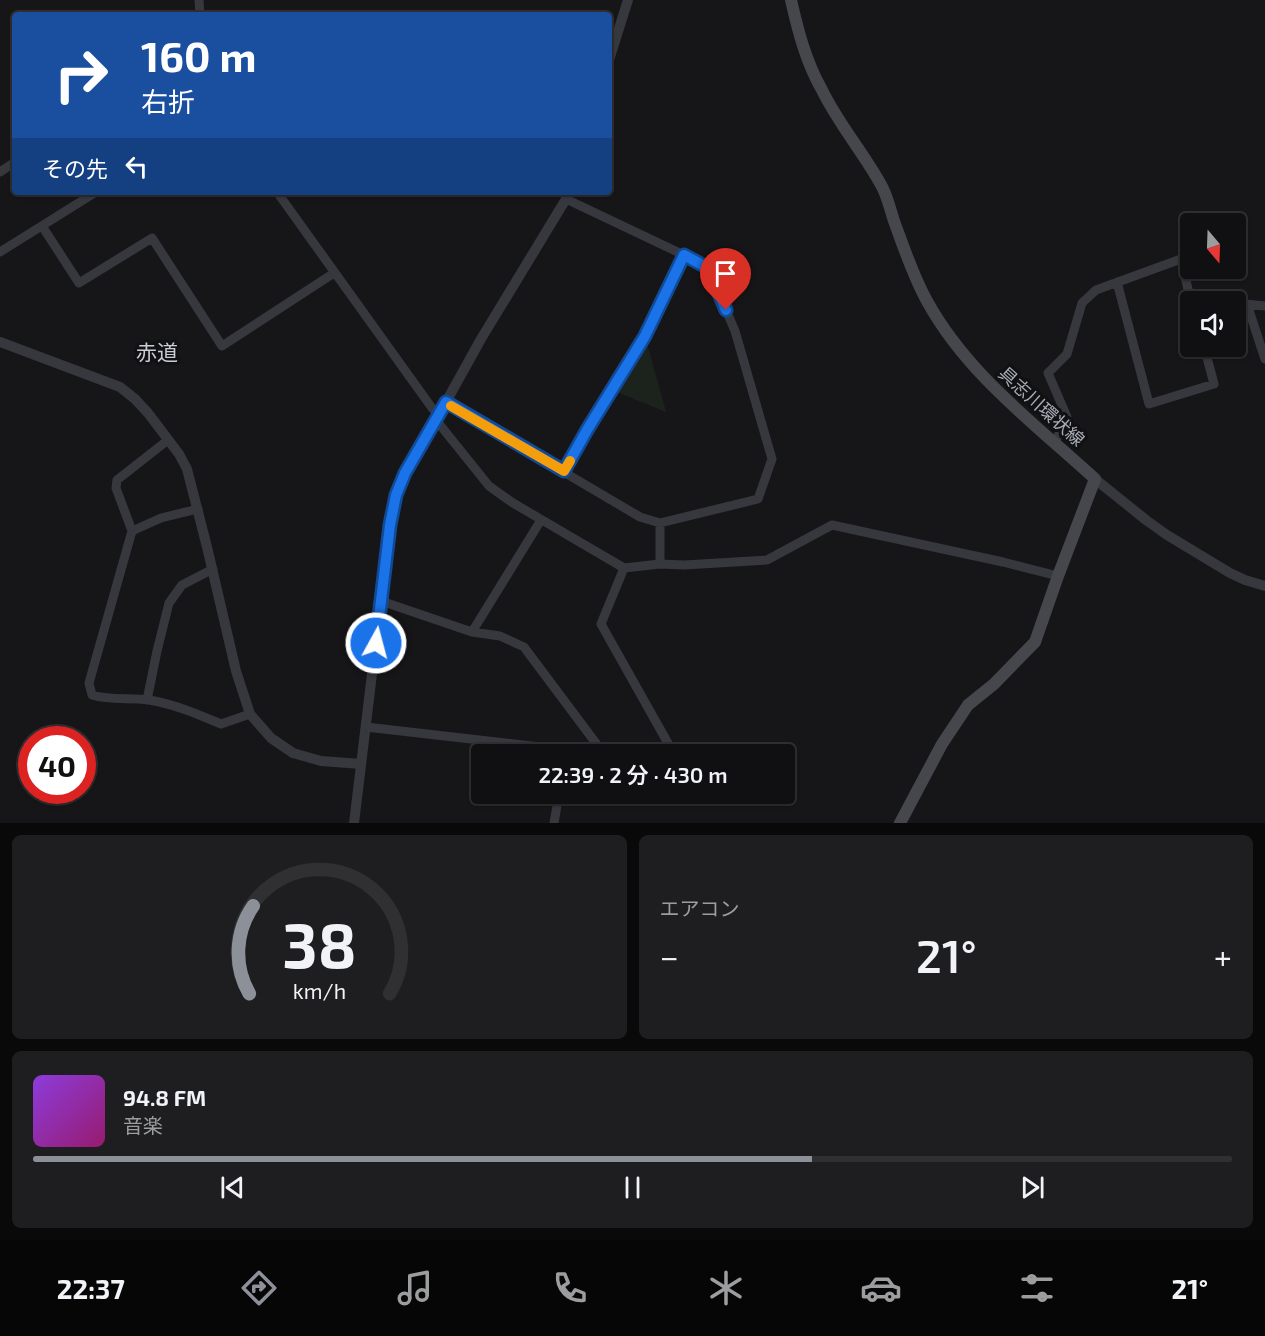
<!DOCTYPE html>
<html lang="ja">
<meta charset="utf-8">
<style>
:root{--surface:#101012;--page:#1e1e20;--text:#f1f3f6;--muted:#9c9d9f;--line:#303032;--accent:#8c9099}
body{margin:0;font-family:"Exo 2","Noto Sans JP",sans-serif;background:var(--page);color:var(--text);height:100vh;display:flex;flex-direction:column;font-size:22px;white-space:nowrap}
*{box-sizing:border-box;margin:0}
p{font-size:20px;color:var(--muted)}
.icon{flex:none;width:33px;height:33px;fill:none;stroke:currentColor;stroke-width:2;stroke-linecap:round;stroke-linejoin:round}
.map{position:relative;height:823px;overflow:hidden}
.side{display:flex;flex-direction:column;gap:12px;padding:12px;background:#09090a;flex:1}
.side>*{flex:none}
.guide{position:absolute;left:12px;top:12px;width:600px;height:183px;border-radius:6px;box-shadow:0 2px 4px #0004,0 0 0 2px var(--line);background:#1a4fa0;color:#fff;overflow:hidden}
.needle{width:39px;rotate:161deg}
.tools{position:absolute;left:1180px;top:213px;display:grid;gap:12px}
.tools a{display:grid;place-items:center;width:66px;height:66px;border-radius:6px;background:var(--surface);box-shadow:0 2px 4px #0004,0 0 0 2px var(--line);font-size:30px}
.speed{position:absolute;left:18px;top:726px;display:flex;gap:12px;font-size:30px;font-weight:700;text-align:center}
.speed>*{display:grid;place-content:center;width:78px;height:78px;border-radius:50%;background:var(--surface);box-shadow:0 2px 4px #0004,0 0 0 2px var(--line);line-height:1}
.speed .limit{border:9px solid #d22;background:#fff;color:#111}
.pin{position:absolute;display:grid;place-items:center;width:51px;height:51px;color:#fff;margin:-62px -26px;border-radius:50% 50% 50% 0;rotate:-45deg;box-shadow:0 0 6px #0007}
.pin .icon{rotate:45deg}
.me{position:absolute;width:66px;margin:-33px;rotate:7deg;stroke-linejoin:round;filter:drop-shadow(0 0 4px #0008)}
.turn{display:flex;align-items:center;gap:21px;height:126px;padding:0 30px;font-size:27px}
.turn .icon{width:78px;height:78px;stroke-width:2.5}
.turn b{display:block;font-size:42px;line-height:51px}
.then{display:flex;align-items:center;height:57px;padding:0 30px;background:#0003;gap:12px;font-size:22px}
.big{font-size:45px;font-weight:600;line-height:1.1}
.side .card{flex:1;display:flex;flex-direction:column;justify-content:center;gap:9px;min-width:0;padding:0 21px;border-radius:9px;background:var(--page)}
.side .dial{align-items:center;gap:0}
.dial svg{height:156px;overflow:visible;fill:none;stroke:var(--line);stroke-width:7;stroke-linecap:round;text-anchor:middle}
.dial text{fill:var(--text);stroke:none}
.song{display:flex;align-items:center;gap:18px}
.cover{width:72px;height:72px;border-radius:9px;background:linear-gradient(135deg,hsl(270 70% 55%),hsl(320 70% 35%))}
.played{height:6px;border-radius:3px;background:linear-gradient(90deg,var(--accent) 65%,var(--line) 65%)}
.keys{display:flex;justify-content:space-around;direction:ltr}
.heat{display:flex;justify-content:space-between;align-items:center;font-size:33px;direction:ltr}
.side .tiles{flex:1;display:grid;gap:12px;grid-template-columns:1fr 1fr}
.card:last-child{grid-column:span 2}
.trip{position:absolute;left:471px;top:744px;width:324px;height:60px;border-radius:6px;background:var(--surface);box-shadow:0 2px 4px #0004,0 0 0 2px var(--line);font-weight:600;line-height:60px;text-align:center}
.dock{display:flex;height:96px;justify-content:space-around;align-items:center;background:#060607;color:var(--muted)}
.dock .icon{width:42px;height:42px}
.dock .selected{color:var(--accent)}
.dock b{font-size:27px;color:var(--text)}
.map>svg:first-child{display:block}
</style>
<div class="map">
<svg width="1265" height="823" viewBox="0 0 1265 823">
<rect width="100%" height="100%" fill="#161618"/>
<path fill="#1c231d" d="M645,336L666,412L612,390Z"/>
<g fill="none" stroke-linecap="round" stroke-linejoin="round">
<path stroke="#37383d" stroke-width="9" d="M199,0L200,15
M0,172L15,162
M277,192L432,408L439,414
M42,226L79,283L152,238L222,346L334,273
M0,252L96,192
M1117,282L1149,404L1214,384L1204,346
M1189,297L1226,302
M1236,303L1265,306
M1247,304L1265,359
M445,402L640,517L660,523L758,499L772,459L735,331L708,268L684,255L566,199
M436,420L489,486L513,503L624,568L660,564L684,565L767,560L832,525L1003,562L1058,576
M1055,442L1067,417L1048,373L1067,354L1082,303L1096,290L1181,259L1191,302
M564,471L587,430L645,336L684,255
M198,509L161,518L132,531L89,683L92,695C111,701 130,697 149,700C174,704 197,714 221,724L250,714
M132,531L116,488L117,480L168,440
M660,564V523
M624,568L601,624L669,745L641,754
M381,601L472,632L500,636L524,647L604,754
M472,632L541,520
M147,700L157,651L169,603L182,585L213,569
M366,727L566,750L603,753
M554,823L559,794"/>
<path stroke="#37383d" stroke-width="10" d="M609,60L628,0
M0,342L120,387L135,399L148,413L179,454L187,469L207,547L236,671L250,714L271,738L293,753L321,761L361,764
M1095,479L1146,520L1167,535L1230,573L1245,580L1265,586
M354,823L390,525L396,495L405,473L436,420L481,339L566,199L568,192"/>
<path stroke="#45474d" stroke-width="12" d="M791,0C798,31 806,62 822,90C838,123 862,151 880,183C887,194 890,209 894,221C904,248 913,276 927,301C967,374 1035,424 1095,479L1058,576L1035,642L994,684L968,705L942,744L900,823"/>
</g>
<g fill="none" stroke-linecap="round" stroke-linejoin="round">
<defs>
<path id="route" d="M376,643L390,525L396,495L405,473L446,402L564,471L587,430L645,336L684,255L708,268L726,310"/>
</defs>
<use href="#route" stroke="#114b97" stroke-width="15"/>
<use href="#route" stroke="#1a73e8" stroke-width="10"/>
<path stroke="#f59e0b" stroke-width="10" d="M451,406L564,471L570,461"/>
</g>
<g text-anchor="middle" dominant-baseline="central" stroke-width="6" stroke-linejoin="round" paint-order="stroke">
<g font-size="18" fill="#a8adb8" stroke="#111113">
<text transform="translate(1042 406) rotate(42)">具志川環状線</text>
</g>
<g font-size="21" fill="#c9ccd4" stroke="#111113">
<text x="157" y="351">赤道</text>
</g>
</g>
</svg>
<div class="tools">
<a><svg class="needle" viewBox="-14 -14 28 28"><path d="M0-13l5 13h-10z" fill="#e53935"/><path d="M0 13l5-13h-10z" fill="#9c9d9f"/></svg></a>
<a><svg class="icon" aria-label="sound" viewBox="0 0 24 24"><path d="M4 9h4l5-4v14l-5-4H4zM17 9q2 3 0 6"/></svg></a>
</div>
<div class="speed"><div class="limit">40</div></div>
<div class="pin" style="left:726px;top:310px;background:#d93025"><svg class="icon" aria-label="arrive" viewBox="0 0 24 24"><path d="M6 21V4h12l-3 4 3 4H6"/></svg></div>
<svg class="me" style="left:376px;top:643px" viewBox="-20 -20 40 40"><circle r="17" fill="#1a73e8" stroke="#fff" stroke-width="3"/><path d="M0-11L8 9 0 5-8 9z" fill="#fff"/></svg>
<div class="trip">22:39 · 2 分 · 430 m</div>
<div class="guide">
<div class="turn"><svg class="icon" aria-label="right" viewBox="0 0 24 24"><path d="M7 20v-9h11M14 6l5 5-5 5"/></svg><div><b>160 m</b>右折</div></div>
<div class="then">その先<svg class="icon" aria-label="left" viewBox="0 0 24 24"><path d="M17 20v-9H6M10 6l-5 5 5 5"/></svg></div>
</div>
</div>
<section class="side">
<div class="tiles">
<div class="card dial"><svg viewBox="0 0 100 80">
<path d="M14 69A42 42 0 1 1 86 69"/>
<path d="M14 69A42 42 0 0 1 16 24" stroke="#8c9099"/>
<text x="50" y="56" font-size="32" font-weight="700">38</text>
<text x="50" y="72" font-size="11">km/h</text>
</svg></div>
<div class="card"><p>エアコン</p>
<div class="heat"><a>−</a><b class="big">21°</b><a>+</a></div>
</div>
<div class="card">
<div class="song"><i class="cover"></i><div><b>94.8 FM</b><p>音楽</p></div></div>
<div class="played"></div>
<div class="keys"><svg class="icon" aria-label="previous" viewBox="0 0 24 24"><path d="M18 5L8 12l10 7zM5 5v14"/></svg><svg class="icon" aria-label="pause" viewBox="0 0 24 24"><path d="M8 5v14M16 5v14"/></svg><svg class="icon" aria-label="next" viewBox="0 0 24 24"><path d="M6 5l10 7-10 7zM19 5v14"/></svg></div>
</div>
</div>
</section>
<nav class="dock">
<b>22:37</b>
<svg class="icon selected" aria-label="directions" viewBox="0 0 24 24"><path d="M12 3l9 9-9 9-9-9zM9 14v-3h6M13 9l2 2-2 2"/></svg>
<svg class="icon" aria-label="music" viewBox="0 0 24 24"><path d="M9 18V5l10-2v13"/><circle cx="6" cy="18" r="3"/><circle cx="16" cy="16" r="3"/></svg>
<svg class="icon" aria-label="phone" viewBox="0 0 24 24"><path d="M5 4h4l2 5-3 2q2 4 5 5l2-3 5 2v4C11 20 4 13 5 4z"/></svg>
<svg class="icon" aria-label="climate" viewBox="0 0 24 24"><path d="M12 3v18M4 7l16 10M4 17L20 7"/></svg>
<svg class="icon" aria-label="car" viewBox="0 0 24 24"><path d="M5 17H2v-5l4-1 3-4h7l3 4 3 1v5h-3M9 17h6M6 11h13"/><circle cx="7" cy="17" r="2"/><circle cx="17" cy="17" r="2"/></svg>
<svg class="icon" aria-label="filters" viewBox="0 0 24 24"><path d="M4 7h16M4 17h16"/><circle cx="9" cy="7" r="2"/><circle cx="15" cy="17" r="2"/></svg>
<b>21°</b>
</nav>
